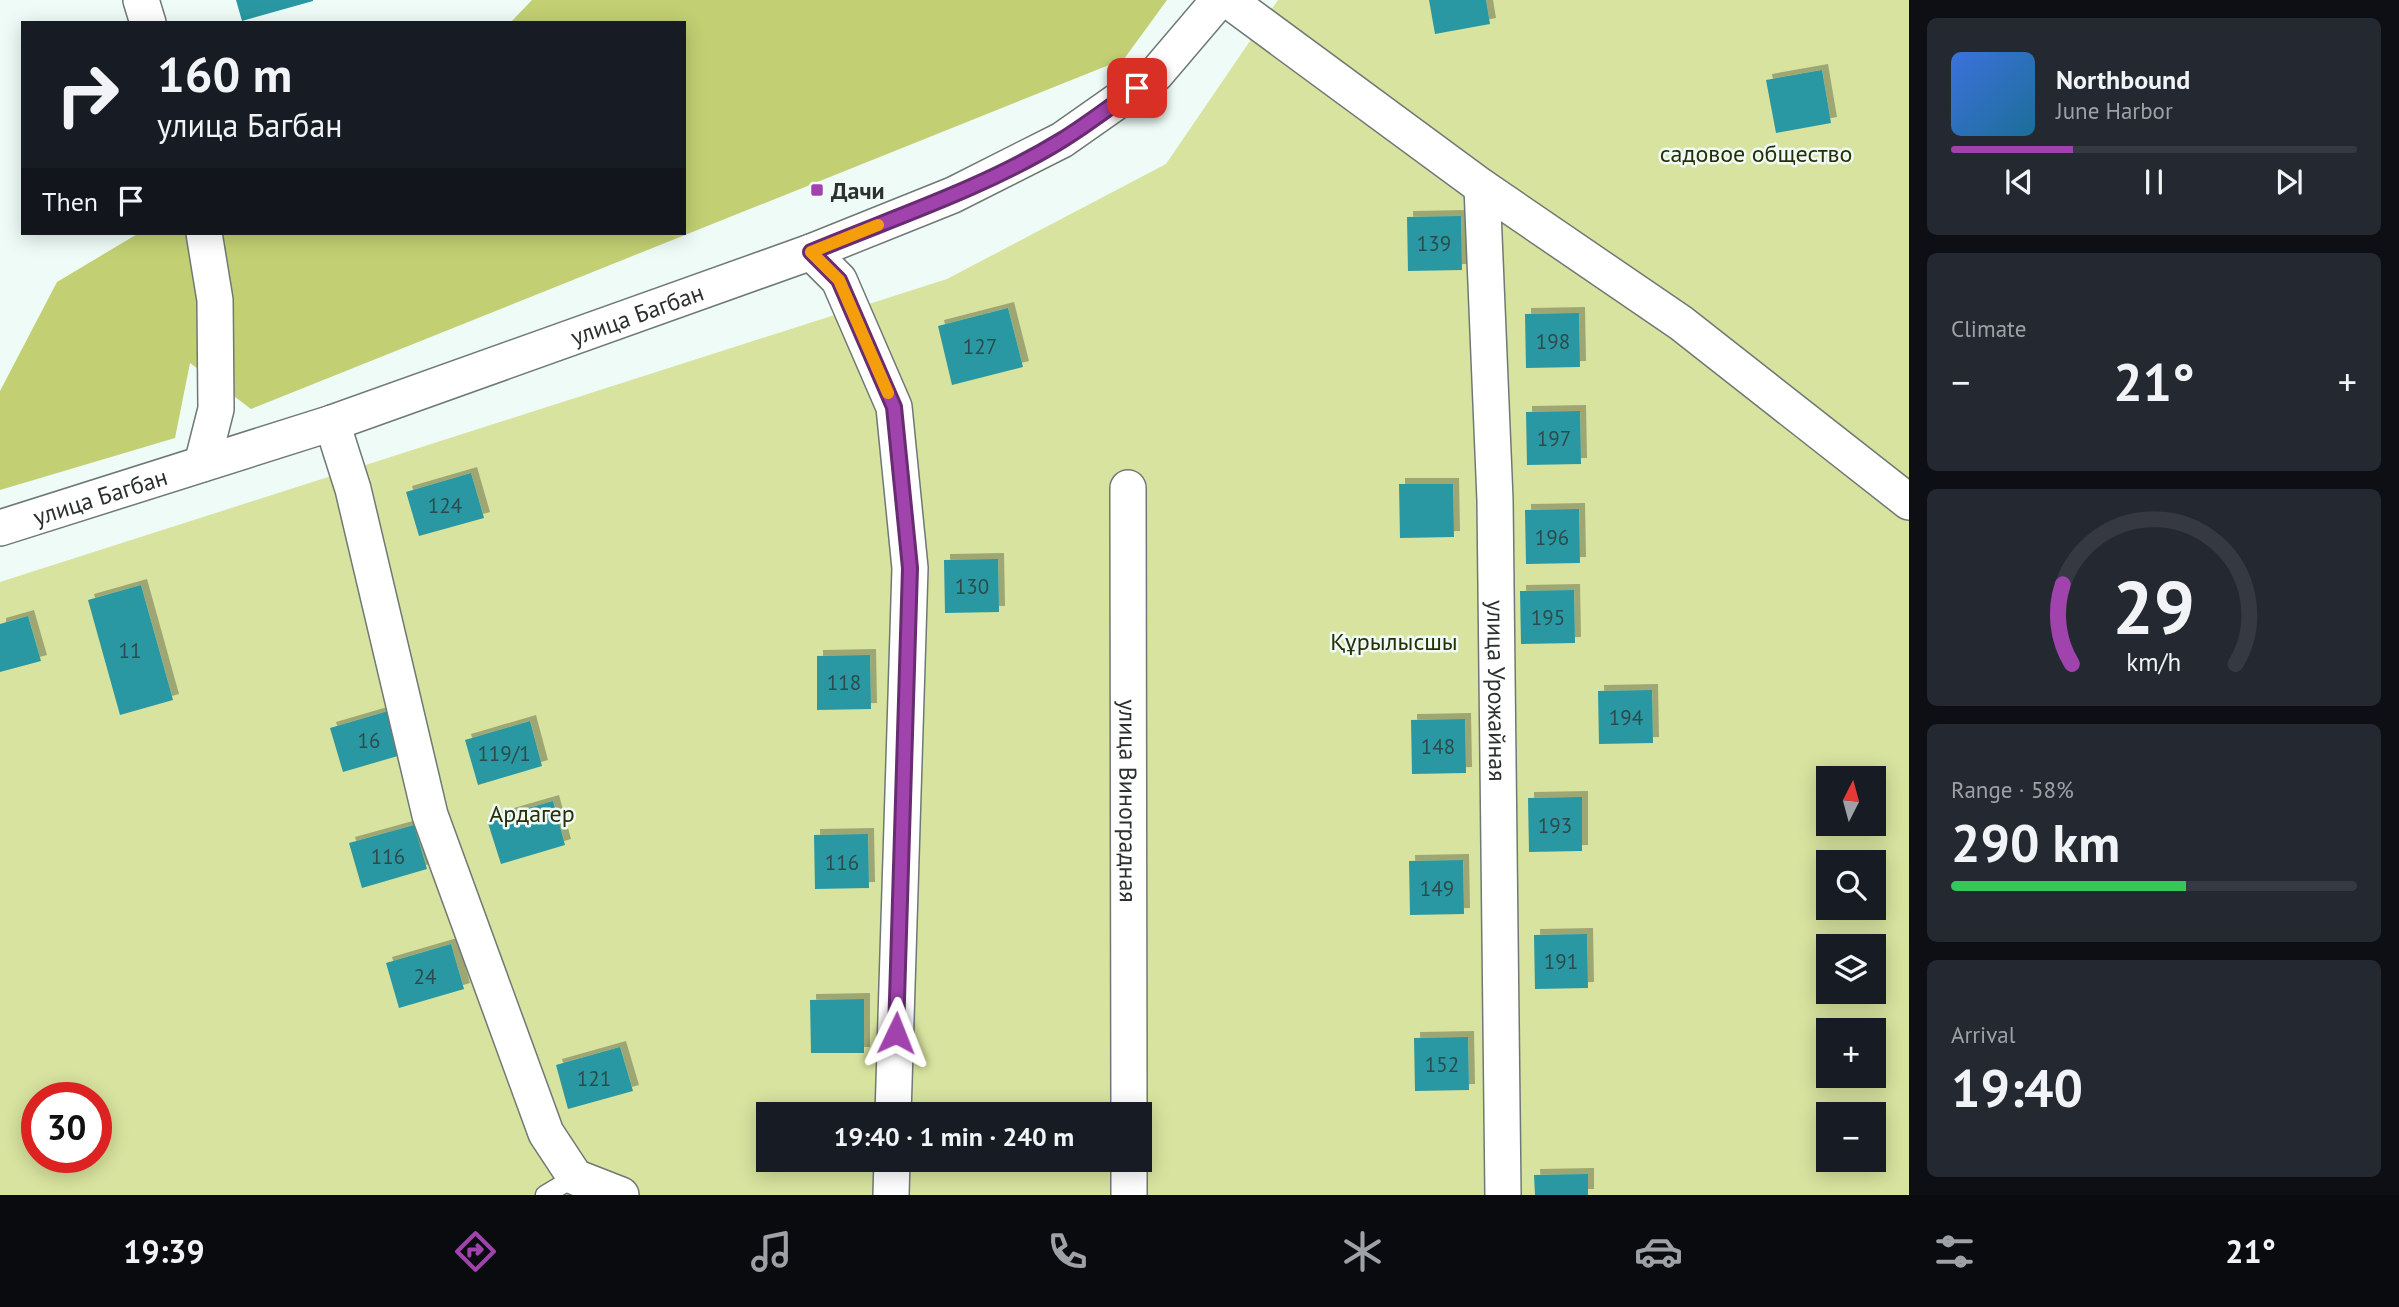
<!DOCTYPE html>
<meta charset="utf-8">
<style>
:root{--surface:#171b24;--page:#242831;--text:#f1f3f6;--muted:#9ea1a6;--line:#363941;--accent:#a043ad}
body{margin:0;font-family:"PT Sans",sans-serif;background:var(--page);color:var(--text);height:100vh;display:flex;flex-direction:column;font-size:26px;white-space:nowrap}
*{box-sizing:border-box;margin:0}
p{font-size:23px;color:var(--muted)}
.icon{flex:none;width:38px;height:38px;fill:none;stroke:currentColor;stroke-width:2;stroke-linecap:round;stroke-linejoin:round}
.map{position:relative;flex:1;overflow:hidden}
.details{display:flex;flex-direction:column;gap:18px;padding:18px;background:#0d0f14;width:490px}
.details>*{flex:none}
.banner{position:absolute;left:21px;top:21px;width:665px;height:214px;border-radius:0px;box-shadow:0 4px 18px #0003;background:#171b24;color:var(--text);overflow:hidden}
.needle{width:46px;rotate:6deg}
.controls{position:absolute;left:1816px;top:766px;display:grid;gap:14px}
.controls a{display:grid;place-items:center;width:70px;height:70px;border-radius:0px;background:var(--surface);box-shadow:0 4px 18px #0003;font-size:35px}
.speed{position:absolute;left:21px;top:1082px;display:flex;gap:14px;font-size:35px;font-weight:700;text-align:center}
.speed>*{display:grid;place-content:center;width:91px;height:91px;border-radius:50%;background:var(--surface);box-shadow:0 4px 18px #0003;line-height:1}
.speed .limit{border:10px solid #d22;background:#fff;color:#111}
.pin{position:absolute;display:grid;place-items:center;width:60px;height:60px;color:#fff;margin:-30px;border-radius:14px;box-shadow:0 4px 10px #0006}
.me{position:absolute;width:77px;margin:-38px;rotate:2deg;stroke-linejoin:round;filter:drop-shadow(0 0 5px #0008)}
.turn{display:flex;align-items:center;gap:24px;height:147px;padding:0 21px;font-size:32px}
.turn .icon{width:91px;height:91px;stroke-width:2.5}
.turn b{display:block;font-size:49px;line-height:60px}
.then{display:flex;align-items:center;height:66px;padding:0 21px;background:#0003;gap:14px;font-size:26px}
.big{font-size:52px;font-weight:800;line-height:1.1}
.details .tile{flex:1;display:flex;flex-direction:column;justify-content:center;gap:10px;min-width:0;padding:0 24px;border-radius:10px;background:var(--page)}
.details .dial{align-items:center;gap:0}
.dial svg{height:182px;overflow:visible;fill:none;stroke:var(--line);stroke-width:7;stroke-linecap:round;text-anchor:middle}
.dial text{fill:var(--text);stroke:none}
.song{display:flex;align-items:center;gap:21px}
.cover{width:84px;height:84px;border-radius:10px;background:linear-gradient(135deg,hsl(220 70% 55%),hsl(200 70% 35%))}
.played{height:7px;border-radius:4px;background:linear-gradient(90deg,var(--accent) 30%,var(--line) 30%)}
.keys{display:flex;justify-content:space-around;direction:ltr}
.heat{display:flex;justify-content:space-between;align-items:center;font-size:38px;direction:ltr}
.charge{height:10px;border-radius:5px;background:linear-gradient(90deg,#34c759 58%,var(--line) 0)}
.trip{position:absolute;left:756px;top:1102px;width:396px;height:70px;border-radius:0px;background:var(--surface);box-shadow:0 4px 18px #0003;font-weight:800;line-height:70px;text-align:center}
.menu{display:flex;height:112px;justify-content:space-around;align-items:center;background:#090b0e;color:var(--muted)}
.menu .icon{width:49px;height:49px}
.menu .selected{color:var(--accent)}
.menu b{font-size:32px;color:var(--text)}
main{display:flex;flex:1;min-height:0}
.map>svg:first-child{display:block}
</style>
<main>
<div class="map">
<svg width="1909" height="1195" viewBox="0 0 1909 1195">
<defs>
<filter id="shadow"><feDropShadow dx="6" dy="-6" stdDeviation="0" flood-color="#0004"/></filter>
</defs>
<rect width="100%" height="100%" fill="#eefbf7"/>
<path fill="#d7e39e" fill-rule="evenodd" d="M1278,0H1909V1195H0V582L947,279L1166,164ZM1829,779H1874V824H1829ZM1829,863H1874V908H1829ZM1829,947H1874V992H1829ZM1829,1031H1874V1076H1829ZM37,1097H96V1157H37ZM768,1115H1139V1160H768ZM1829,1115H1874V1160H1829Z"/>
<path fill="#c2d073" d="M532,0H1167L1124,59L251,409L190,363L175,438L0,490V391L57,282L139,233H684V23H510Z"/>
<path fill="#2b98a2" filter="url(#shadow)" d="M236,0H313V1L242,21Z
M1429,0H1486L1490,24L1435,34Z
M1822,70L1831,123L1776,133L1766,80Z
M1461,216L1462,270L1408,271L1407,217Z
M1008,308L1023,367L952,385L938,326Z
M1579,313L1580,367L1526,368L1525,314Z
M1580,411L1581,464L1527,465L1526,412Z
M471,473L484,518L419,536L406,492Z
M1399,484H1453L1454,537L1400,538Z
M1579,509L1580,563L1526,564L1525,510Z
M998,559L999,612L945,613L944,560Z
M141,585L173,700L120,715L88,600Z
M1574,590L1575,643L1521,644L1520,591Z
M28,616L41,661L0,672V624Z
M870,655L871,709L817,710V656Z
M1652,690L1653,743L1599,744L1598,691Z
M395,709L408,753L343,772L330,728Z
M1465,719L1466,773L1412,774L1411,720Z
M530,721L542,766L478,785L465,740Z
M1582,797V851L1529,852L1528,798Z
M553,801L565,845L501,864L487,820Z
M414,825L427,869L362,888L349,843Z
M868,834L869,888L815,889L814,835Z
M1463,860L1464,914L1410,915L1409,861Z
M1587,934L1588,988L1535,989L1534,935Z
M451,944L464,989L399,1008L386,963Z
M864,999V1053H811L810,1000Z
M1468,1037L1469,1090L1415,1091L1414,1038Z
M620,1047L633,1091L568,1109L556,1065Z
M1588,1174V1195H1535L1534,1175Z"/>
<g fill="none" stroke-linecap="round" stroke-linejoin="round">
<defs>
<path id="service" d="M545,1195L575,1177"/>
<g id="minor">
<path d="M141,0L148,23"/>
<path d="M1228,0L1482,187L1681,323L1909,502"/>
<path id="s1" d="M1482,187L1495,500L1503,1195"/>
<path d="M811,252L839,280L894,407L910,568L893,1115"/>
<path d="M332,423L353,489L430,815L546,1133L575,1177L621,1195"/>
<path d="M202,464L216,409L215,300L204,233"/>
<path id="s2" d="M1128,488L1129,1115"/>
<path id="s3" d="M0,528L332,423L811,252L953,195L1062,140L1156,74L1219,0"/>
<path d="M1129,1160V1195"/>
<path d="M891,1195L892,1160"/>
</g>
</defs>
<use href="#service" stroke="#6e7975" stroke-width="21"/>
<use href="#minor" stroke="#6e7975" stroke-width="38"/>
<use href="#service" stroke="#fff" stroke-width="18"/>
<use href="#minor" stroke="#fff" stroke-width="35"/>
</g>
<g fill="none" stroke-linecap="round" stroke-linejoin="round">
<defs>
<path id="route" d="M896,1033L910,568L894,407L839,280L811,252C895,217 984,188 1062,140C1088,124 1112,105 1137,88"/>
</defs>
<use href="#route" stroke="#682c70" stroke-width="18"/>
<use href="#route" stroke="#a043ad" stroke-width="12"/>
<path stroke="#f59e0b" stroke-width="12" d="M878,225L811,252L839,280L888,393"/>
</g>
<rect fill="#a043ad" stroke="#eefbf7" stroke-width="2.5" x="810" y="183" width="14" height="14" rx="3.5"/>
<g text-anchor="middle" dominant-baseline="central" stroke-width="5" stroke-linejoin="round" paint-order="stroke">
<g font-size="21" fill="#2c4b4c">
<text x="1434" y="243">139</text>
<text x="1553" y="341">198</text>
<text x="980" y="346">127</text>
<text x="1554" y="438">197</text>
<text x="445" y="505">124</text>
<text x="1552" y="537">196</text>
<text x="972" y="586">130</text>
<text x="1548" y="617">195</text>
<text x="130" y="650">11</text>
<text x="844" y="682">118</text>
<text x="1626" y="717">194</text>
<text x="369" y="740">16</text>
<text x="1438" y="746">148</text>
<text x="504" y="753">119/1</text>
<text x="1555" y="825">193</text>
<text x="388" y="856">116</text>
<text x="842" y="862">116</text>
<text x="1437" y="888">149</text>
<text x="1561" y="961">191</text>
<text x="425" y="976">24</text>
<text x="1442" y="1064">152</text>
<text x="594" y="1078">121</text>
</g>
<g font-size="24" fill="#292e05" stroke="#eefbf7">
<text x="1756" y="153">садовое общество</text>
<text x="1394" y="641">Құрылысшы</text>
<text x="532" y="813">Ардагер</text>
</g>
<g font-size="24" font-weight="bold" fill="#2c3130" stroke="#eefbf7" text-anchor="start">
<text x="831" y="190">Дачи</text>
</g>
<g font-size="24" fill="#2c3130" stroke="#eefbf7">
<text stroke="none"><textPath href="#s3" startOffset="672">улица Багбан</textPath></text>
<text stroke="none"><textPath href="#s3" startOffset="105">улица Багбан</textPath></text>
<text stroke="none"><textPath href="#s1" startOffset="504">улица Урожайная</textPath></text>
<text stroke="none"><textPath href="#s2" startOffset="313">улица Виноградная</textPath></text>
</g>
</g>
</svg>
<div class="controls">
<a><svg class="needle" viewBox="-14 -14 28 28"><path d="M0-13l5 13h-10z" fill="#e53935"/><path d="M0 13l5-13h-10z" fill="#9ea1a6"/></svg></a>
<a><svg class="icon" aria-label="search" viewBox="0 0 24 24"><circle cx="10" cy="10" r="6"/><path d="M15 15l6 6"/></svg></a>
<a><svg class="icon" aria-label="layers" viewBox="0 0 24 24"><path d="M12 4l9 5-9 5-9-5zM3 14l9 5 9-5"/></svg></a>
<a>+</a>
<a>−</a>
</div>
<div class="speed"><div class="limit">30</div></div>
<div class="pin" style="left:1137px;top:88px;background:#d93025"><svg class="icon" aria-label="arrive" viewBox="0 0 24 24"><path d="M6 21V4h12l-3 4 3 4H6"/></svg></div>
<svg class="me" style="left:896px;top:1033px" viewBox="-20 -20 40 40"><path d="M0-17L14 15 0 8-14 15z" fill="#a043ad" stroke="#fff" stroke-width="4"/></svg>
<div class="trip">19:40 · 1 min · 240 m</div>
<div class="banner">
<div class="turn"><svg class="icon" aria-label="right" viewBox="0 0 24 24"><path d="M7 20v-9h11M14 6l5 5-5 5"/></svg><div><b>160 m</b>улица Багбан</div></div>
<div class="then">Then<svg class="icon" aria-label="arrive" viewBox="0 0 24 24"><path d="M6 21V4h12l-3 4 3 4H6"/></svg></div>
</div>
</div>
<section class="details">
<div class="tile">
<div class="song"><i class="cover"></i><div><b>Northbound</b><p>June Harbor</p></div></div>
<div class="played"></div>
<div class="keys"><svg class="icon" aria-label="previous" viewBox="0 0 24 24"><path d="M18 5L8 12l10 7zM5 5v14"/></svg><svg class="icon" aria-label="pause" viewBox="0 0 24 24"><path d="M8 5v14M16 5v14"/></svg><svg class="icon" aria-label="next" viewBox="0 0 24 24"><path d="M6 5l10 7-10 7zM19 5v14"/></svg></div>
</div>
<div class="tile"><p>Climate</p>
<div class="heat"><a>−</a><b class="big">21°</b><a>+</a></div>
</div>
<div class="tile dial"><svg viewBox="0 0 100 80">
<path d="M14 69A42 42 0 1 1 86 69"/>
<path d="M14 69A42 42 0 0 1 10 34" stroke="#a043ad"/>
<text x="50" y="56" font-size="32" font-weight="700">29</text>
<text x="50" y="72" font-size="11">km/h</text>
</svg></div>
<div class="tile"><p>Range · 58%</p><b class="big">290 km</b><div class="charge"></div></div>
<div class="tile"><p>Arrival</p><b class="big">19:40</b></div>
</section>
</main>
<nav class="menu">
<b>19:39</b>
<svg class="icon selected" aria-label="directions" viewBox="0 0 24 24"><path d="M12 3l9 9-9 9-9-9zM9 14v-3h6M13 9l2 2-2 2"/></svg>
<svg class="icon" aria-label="music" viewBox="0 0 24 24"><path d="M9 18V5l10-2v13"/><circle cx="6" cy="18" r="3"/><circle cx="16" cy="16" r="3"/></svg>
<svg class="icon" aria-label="phone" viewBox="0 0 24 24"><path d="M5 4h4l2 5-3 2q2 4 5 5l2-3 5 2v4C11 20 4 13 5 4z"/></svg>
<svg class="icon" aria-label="climate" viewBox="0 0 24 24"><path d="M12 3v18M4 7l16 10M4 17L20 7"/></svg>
<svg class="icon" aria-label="car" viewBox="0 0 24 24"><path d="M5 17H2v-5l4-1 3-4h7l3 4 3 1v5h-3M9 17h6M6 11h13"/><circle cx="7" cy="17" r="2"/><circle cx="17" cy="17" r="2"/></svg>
<svg class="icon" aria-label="filters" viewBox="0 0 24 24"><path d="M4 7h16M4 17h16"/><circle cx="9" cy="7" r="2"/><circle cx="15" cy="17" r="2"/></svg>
<b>21°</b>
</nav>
